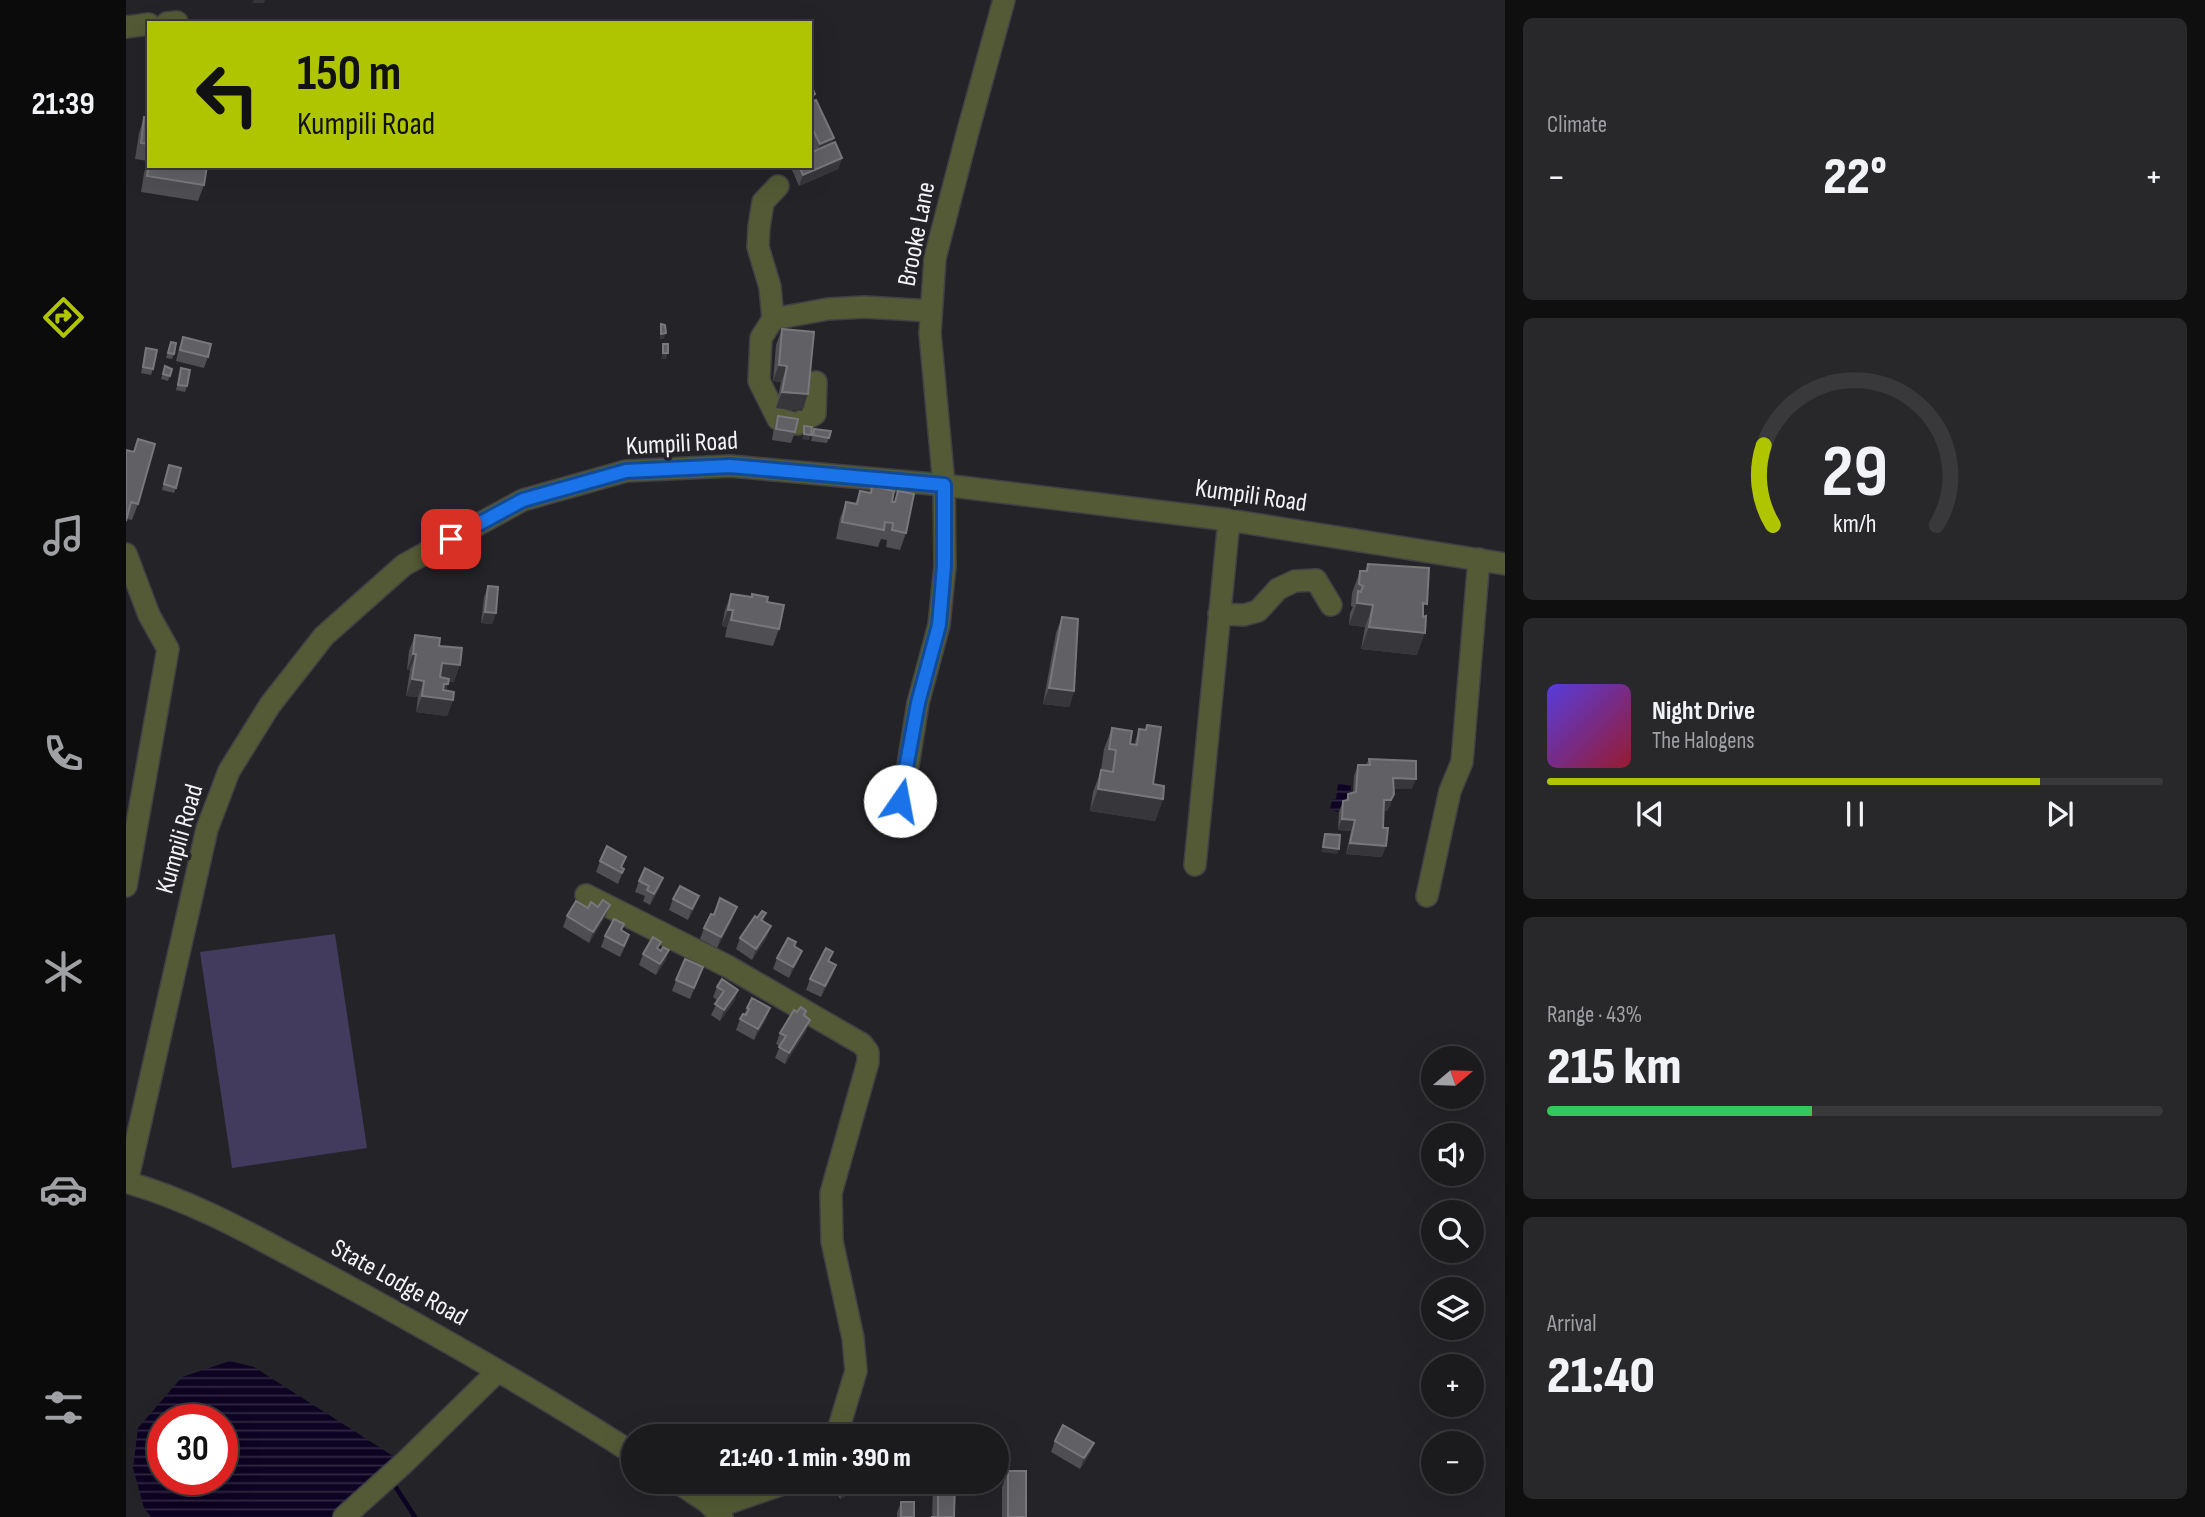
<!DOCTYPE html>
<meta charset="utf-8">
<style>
:root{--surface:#1b1b1e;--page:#28282b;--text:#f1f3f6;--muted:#a0a1a4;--line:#39393c;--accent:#b0c502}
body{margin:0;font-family:"Sofia Sans Condensed",sans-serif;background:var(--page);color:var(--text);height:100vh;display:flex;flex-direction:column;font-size:26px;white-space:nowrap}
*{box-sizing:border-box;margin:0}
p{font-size:23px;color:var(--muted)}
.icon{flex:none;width:38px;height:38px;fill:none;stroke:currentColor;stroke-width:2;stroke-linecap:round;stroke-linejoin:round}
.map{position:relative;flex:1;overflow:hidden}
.panel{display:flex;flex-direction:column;gap:18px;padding:18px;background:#0f0f10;width:700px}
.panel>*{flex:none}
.top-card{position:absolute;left:21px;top:21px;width:665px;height:147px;border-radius:0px;box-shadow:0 7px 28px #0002,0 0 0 2px var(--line);background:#b0c502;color:#111;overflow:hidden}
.needle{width:46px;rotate:71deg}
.tools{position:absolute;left:1295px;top:1046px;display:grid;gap:14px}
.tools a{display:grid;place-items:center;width:63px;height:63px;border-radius:50%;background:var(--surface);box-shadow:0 7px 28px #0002,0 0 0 2px var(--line);font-size:35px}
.speed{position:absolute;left:21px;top:1404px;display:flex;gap:14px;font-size:35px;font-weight:700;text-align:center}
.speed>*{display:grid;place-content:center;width:91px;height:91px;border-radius:50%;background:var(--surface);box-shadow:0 7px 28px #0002,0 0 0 2px var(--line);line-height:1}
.speed .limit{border:10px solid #d22;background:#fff;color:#111}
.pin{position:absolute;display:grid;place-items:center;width:60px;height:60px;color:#fff;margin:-30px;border-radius:14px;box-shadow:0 4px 10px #0006}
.me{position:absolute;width:77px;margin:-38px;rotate:12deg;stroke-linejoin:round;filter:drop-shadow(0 0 5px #0008)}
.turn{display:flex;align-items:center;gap:24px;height:147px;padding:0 35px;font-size:32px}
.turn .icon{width:91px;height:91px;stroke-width:2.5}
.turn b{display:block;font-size:49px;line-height:60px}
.big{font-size:52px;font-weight:800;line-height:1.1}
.panel .widget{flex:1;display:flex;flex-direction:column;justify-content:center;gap:10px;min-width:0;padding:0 24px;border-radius:10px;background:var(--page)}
.panel .dial{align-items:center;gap:0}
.dial svg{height:182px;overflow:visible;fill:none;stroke:var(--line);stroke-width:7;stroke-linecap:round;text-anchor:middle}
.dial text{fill:var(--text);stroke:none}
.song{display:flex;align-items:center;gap:21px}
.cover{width:84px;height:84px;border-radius:10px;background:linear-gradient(135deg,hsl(250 70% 55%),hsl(350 70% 35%))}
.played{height:7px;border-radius:4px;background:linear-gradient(90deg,var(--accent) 80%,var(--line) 80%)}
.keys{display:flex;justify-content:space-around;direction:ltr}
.heat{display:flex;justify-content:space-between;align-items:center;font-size:38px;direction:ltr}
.charge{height:10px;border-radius:5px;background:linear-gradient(90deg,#34c759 43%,var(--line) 0)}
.trip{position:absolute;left:495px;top:1424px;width:388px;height:70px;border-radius:35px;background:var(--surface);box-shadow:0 7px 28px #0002,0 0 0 2px var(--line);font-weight:800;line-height:70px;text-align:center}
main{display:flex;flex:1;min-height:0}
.dock{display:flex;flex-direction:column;width:126px;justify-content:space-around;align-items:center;background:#0b0b0c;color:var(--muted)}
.dock .icon{width:49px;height:49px}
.dock .current{color:var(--accent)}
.dock b{font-size:32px;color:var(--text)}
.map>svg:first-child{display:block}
</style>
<main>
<nav class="dock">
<b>21:39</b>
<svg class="icon current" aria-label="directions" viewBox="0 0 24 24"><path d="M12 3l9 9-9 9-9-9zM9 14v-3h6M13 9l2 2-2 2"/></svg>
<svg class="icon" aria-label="music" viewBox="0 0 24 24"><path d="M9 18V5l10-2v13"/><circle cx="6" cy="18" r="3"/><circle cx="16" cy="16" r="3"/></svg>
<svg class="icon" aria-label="phone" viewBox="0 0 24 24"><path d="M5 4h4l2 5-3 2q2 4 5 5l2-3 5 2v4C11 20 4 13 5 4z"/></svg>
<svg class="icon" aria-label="climate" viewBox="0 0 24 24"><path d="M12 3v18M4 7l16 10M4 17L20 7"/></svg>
<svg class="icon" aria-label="car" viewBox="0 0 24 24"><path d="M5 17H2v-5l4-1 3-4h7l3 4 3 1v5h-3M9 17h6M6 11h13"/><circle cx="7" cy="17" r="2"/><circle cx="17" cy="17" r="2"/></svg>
<svg class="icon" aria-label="filters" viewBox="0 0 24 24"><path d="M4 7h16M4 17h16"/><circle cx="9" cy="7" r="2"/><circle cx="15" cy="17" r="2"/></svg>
</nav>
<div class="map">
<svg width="1379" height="1517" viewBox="0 0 1379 1517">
<defs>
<pattern id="water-rules" width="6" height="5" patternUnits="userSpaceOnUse" patternTransform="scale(1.75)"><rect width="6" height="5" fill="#0d0322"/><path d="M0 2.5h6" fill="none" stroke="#312843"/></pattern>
</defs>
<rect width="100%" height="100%" fill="#242428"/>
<path fill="#423b5d" d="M209,934L241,1148L106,1168L74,952Z"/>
<path fill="url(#water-rules)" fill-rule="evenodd" d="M1212,783L1225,786L1224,802L1216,804L1212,812L1204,809L1206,800L1210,799Z
M104,1361L128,1367L278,1463L218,1517H25L18,1508L7,1468L12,1428L56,1377ZM37,1419H96V1479H37Z"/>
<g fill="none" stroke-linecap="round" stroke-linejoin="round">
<path stroke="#0d0322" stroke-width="4.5" d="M267,1483L289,1517"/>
<defs>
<path id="minor" d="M41,23L51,22
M0,27L23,24
M647,319L644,287L632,247L633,227L637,202L652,186
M690,382L689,414L671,424L652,419L633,381L635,338L647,319L702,309L739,307L805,311
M0,554L23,615L42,649L0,886
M1093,614L1118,615L1132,611L1152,589L1169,581L1190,580L1205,605
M774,801L780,778L792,703L813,625L819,566L818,485L804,333L809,258L842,131L878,0
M1069,865L1103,520
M460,895L603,967L736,1044L742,1052V1062L705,1193L706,1241L727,1338L730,1371L710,1437
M1301,896L1324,791L1336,762L1353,559
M0,1182C72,1202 137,1241 203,1276C306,1332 409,1390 508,1454
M1,1182L81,829L103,771L144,705L198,636L278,565L397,500L500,471L604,466L818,485L1103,520L1379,564
M551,1482L581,1502L596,1517
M588,1508L663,1482
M218,1517L278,1463L372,1371"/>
</defs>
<use href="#minor" stroke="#414145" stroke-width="24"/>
<use href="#minor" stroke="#535a35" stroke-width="21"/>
</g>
<path fill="#4f4e52" d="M684,83L689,94L687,101L708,138L706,143L716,158L712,169L673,186L666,170L667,166H684L688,151L684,143Z
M18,117L23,118V166L78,185L72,201L15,192L18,173L22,161L9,159L13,133Z
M656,329L682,394L676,411L650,408L655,382L647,381L650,345Z
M57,337L82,357L78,368L50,361L53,348Z
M45,342L48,354L46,359L40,358Z
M20,348L27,369L25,375L15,373Z
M39,366L46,369L42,381L35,379Z
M55,368L61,386L59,392L50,390Z
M652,416L669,432L665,443L646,440L648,427Z
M688,429L703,438L701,443L685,441Z
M12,439V504L6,520L1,519L7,452Z
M41,470L50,488L48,493L36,490Z
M746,486L766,502H768L772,491L780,533L774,550L760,547L761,540L755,539L752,547L710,539L714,518L720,502L729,504L734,491L744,493Z
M1242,564L1297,615L1291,655L1235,649L1239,627L1223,625L1224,613L1227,607L1225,606L1226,593L1234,571H1239Z
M362,586L370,613L366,624L355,623L358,597Z
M605,594L641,602L653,629L647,646L599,637L601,627L596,626L599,610Z
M936,617L948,691L943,707L917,704L930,633Z
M289,635L313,646L328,682L322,681L320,691L327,700L321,716L290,712L292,697L280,696L284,670H281L283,651Z
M1021,725L1027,784L1037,799L1029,821L964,811L967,792L975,770L978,749L986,728L1004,744L1008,745L1013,729L1019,730Z
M1243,759L1286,789H1268L1264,805L1261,811H1258L1256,857L1220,854L1225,831L1212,830L1213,812L1217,801L1220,800L1222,794L1227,793L1228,776L1232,765H1240Z
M474,861L498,869L492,884L470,872Z
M537,878L533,889L524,905L517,901L519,896L509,892L513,881Z
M573,896L569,907L562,920L543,910L547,899Z
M484,905L480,915L463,943L437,927L441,916L462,908Z
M640,913L637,921L641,937L626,960L610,949L614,938L631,918Z
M588,915L607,918L591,948L574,939L578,928Z
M495,931L499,946L494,957L475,947L479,936Z
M535,942L532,949L535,951L543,950L539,961L530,975L513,965L517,954Z
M668,947L676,951L672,961L663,978L647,969L651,958Z
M707,952L703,962L710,965L706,976L695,997L680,990L684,979Z
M577,967L564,999L546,991L550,980Z
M591,987L612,990L608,1001L594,1021L585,1015L592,1001L587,997Z
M621,1008H644L640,1019L628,1040L610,1030L614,1019L618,1014Z
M679,1016L684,1020L680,1031L659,1064L649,1058L654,1046L650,1044L654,1033Z
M929,1441L968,1443L964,1453L954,1469L925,1452Z
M882,1471L900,1517H876V1487Z
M705,1482H745L714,1499Z
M808,1482H829L828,1517H806L807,1487Z
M775,1502L788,1517H771V1513Z"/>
<path fill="#37363a" d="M128,0H139L138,3H126Z
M689,94L685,105L684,106V97Z
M708,138L704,149L690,155L694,144Z
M716,158L712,169L673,186L677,175Z
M540,333L538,339H533L535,334Z
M537,353H542L540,359H535Z
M653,365L661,366L655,382L647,381Z
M656,392L682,394L676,411L650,408Z
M678,434L685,435L683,440L676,439Z
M1231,603L1247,605L1239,627L1223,625Z
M602,610H607L601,627L596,626Z
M359,612L370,613L366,624L355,623Z
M1243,627L1299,633L1291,655L1235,649Z
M287,654H290L284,670H281Z
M316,663L334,665L328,682L310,679Z
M286,679L298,681L292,697L280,696Z
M318,684H322L317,699L327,700L321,716L290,712L296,696Z
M923,688L948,691L943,707L917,704Z
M1267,778L1290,779L1286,789H1263Z
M972,789L1037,799L1029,821L964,811Z
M1268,794L1261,811H1254L1258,800Z
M1216,819L1229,820L1225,831L1212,830Z
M1224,843L1260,846L1256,857L1220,854Z
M1197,847L1213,849L1211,854L1195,852Z
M537,878L533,889L524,905L528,894Z
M573,896L569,907L562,920L566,909Z
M484,905L480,915L463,943L467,932Z
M611,907L607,918L591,948L595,937Z
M645,926L641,937L626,960L630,949Z
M543,950L539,961L530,975L534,964Z
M676,951L672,961L663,978L667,967Z
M710,965L706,976L695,997L699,986Z
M612,990L608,1001L594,1021L598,1010Z
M644,1008L640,1019L628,1040L632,1029Z
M684,1020L680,1031L659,1064L663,1053Z
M968,1443L964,1453L954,1469L958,1458Z
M728,1482H745L714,1499L718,1488Z"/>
<path fill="#616064" stroke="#78777b" stroke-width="2" d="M684,83L689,94L684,97Z
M690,100L708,138L694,144L684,124V102Z
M18,117L23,118V144L15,143Z
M709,142L716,158L677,175L673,166H684V153Z
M23,165V166H81L78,185L21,176Z
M535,324L539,325L540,333L535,334Z
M656,329L688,332L682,394L656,392L661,366L653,365Z
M57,337L85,344L82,357L54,350Z
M45,342L50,343L48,354L42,353Z
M537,344H542V353H537Z
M20,348L31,350L27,369L17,367Z
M39,366L46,369L44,376L37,374Z
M55,368L64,370L61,386L52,385Z
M652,416L672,419L669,432L650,429Z
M678,426L686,427L685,435L678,434Z
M688,429L705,431L703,438L687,435Z
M12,439L29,444L12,504L5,502L0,521V450L8,452Z
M43,465L55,468L50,488L38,484Z
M746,486L768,491L766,502H769L772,491L788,494L780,533L766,530L767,523L759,522L758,530L716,522L720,502L731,504L734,491L745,493Z
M1242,564L1303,568L1301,604L1297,603V617L1300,616L1299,633L1243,627L1247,605L1231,603L1232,591L1235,592L1237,586L1233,584L1234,571H1241Z
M362,586L372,587L370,613L359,612Z
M605,594L626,597V594L642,597L641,602L658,605L653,629L605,620L607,610H602Z
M936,617L952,619L948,691L923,688Z
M289,635L314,638L313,646L336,648L334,665L316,663L314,677L323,679L322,684H318L317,690L328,692L327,700L296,696L298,681L286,679L290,654H287Z
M1021,725L1035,727L1027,784L1038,786L1037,799L972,789L975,770L987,772L990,750L983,749L986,728L1006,731L1004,744L1011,745L1013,729L1020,730Z
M1243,759L1290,761V779L1267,778L1268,794L1265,800H1258L1257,828H1262L1260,846L1224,843L1229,820L1216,819L1217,801L1222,800V794L1230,792L1232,765H1244Z
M1199,834L1214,835L1213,849L1197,847Z
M481,846L500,857L495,867L498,869L496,873L474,861Z
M519,868L537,878L528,894L521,890L523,886L513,881Z
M554,886L573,896L566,909L547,899Z
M594,898L611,907L595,937L578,928L585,914L588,915Z
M477,900L484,905L467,932L441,916L450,901L462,908L465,902L472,907Z
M636,911L640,913L635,920L645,926L630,949L614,938L629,916L631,918Z
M488,919L498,924L495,930L503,935L498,946L479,936Z
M527,937L535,942L531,948L535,951L537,947L543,950L534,964L517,954Z
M662,938L670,942L668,946L676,951L667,967L651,958Z
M700,948L707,952L702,961L710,965L699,986L684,979Z
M559,959L577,967L568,988L550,980Z
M596,979L612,990L598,1010L589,1004L598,991L591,987Z
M626,998L644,1008L632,1029L614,1019L617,1014L620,1015L623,1009L621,1008Z
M675,1007L680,1011L678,1015L684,1020L663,1053L653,1047L660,1036L654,1033L668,1010L671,1012Z
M937,1425L968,1443L958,1458L929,1441Z
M882,1471H900V1517H882Z
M715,1482H728L718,1488Z
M812,1482H829L828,1517H805H812Z
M775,1502H788V1517H775Z"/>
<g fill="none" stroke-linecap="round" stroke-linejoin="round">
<defs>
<path id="route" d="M325,539L397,500L500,471L604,466L818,485V566L813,625L792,703L774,801"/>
</defs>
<use href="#route" stroke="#114b97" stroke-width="18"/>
<use href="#route" stroke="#1a73e8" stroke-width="12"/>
</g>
<g text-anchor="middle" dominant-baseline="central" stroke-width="7" stroke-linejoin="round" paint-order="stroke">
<g font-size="26" fill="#f4f4f6" stroke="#242428">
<text transform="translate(791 234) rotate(-79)">Brooke Lane</text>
<text transform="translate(556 444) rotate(-3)">Kumpili Road</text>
<text transform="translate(1125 496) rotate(8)">Kumpili Road</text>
<text transform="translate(54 839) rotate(-74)">Kumpili Road</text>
<text transform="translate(273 1283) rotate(29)">State Lodge Road</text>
</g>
</g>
</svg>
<div class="tools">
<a><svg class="needle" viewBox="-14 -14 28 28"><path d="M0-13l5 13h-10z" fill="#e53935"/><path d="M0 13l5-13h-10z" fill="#a0a1a4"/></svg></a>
<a><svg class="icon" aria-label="sound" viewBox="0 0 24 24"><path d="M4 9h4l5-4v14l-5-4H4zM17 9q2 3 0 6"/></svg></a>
<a><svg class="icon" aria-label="search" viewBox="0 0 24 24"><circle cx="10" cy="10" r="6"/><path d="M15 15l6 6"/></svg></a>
<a><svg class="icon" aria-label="layers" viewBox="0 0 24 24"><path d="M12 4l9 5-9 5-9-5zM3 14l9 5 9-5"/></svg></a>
<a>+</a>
<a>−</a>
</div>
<div class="speed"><div class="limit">30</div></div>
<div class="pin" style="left:325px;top:539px;background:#d93025"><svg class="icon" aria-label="arrive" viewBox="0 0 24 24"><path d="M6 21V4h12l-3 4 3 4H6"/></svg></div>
<svg class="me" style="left:774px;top:801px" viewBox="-20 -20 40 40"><circle r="19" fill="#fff"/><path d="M0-13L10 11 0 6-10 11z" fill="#1a73e8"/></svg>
<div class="trip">21:40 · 1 min · 390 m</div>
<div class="top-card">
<div class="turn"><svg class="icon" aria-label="left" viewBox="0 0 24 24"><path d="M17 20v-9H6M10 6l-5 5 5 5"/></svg><div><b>150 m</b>Kumpili Road</div></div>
</div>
</div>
<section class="panel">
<div class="widget"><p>Climate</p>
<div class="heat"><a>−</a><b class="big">22°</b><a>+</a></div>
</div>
<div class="widget dial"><svg viewBox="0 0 100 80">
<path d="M14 69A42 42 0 1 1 86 69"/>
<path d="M14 69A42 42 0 0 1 10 34" stroke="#b0c502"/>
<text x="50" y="56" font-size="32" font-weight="700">29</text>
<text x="50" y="72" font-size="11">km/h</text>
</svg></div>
<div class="widget">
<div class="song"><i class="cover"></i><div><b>Night Drive</b><p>The Halogens</p></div></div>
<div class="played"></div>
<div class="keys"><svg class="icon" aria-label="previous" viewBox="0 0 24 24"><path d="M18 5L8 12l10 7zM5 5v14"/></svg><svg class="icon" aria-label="pause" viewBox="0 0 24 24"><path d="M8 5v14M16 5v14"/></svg><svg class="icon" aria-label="next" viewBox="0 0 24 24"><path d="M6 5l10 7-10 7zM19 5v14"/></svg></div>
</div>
<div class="widget"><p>Range · 43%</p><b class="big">215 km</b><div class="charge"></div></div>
<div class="widget"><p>Arrival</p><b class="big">21:40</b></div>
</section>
</main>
